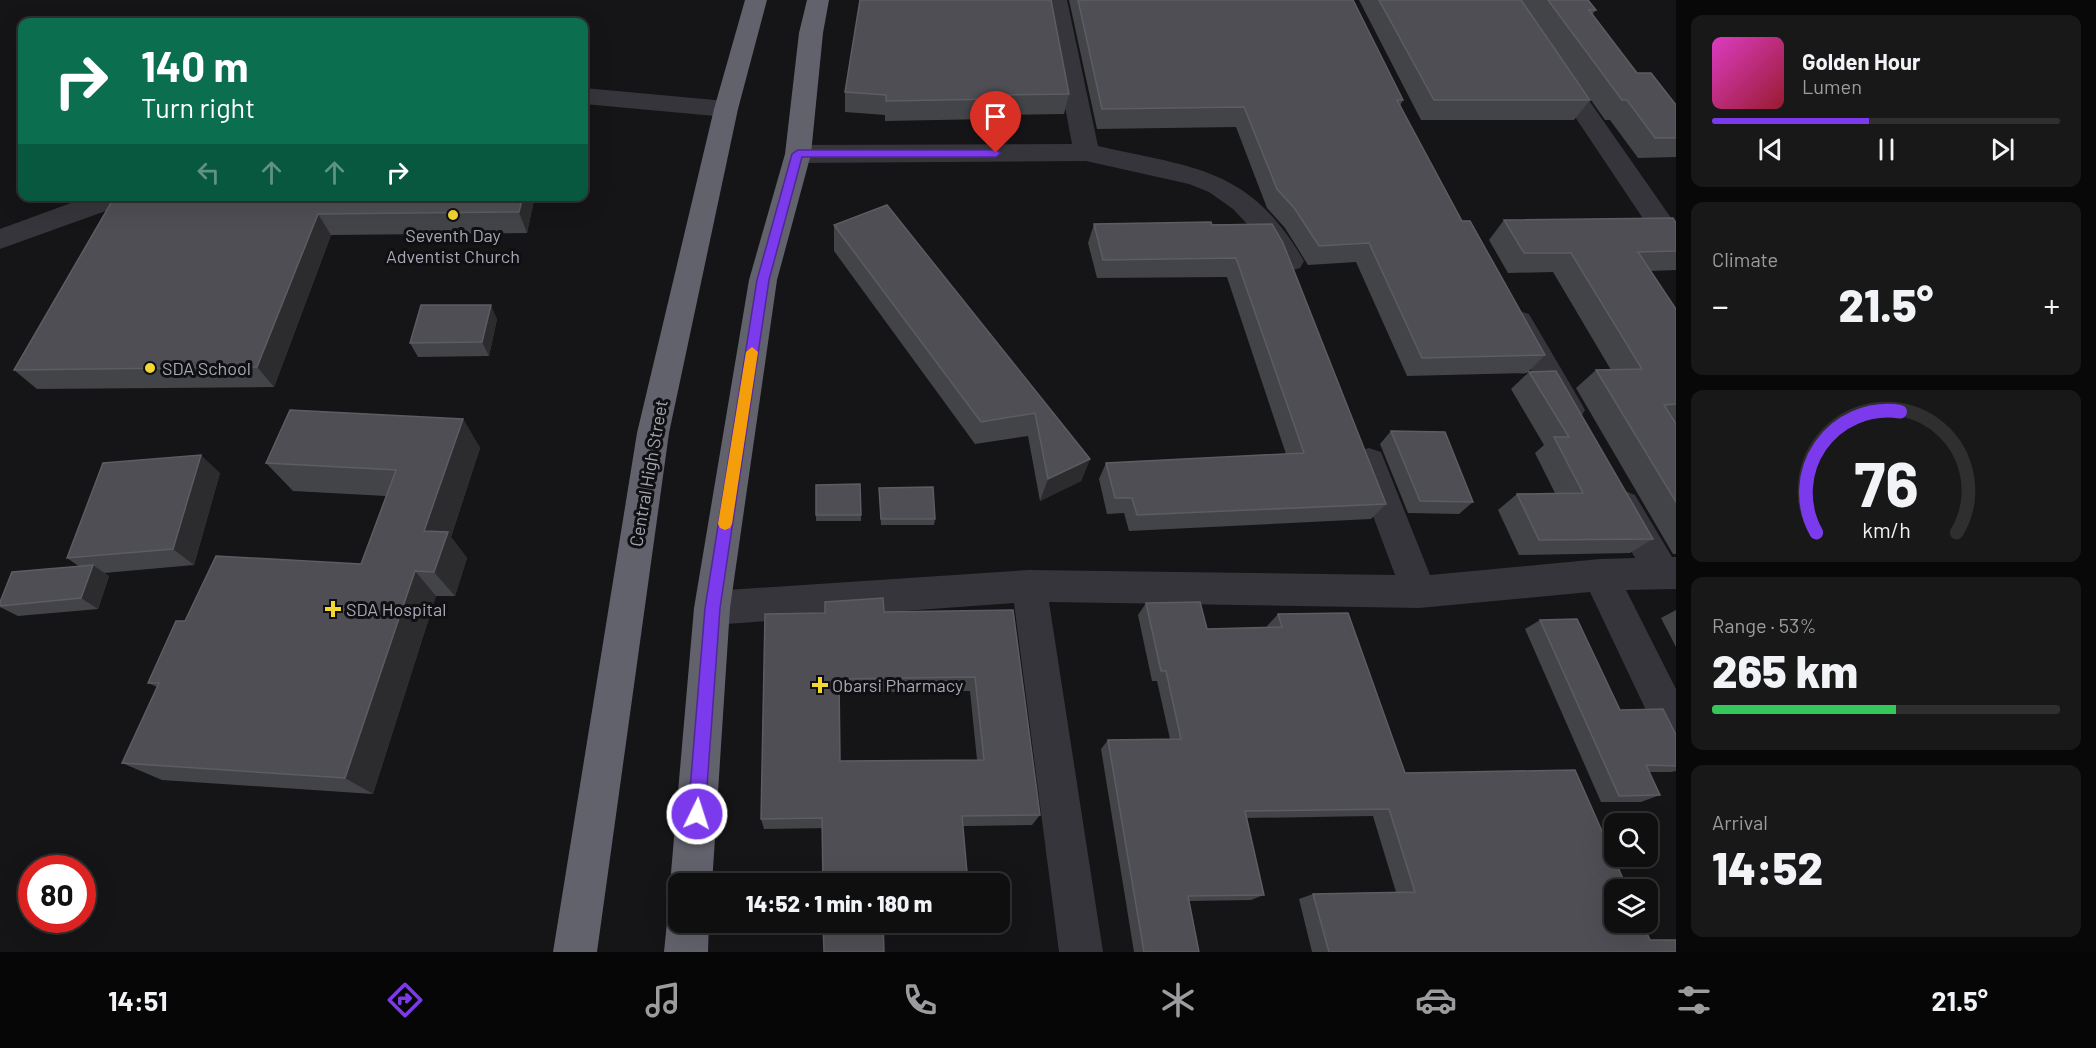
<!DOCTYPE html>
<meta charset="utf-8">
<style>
:root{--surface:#100f10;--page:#191819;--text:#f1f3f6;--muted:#9c9c9f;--line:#302f30;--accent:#7c3aed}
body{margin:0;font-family:Barlow,sans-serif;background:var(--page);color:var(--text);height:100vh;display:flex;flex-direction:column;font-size:22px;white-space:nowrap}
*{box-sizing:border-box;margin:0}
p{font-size:20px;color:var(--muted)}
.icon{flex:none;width:33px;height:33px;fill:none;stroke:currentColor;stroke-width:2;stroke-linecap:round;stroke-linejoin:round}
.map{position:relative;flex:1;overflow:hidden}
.side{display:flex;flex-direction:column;gap:15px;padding:15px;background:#090809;width:420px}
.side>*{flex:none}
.hud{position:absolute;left:18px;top:18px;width:570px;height:183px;border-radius:12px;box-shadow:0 6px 24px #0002,0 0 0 2px var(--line);background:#0b6e4f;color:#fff;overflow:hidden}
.controls{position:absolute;left:1604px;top:813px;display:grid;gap:12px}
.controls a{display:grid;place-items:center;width:54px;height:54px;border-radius:12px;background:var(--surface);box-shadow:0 6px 24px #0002,0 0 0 2px var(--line);font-size:30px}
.speed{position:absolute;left:18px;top:855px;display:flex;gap:12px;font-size:30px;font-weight:700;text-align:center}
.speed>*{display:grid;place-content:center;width:78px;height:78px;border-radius:50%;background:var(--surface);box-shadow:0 6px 24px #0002,0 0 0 2px var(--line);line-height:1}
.speed .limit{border:9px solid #d22;background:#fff;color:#111}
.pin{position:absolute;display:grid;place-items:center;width:51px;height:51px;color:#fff;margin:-62px -26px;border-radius:50% 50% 50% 0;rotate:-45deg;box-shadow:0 0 6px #0007}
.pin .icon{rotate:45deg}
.me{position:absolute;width:66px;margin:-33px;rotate:4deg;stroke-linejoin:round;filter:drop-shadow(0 0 4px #0008)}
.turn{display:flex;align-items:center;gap:21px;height:126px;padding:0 24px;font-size:27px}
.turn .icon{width:78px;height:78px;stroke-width:2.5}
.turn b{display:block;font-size:42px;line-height:51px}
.lanes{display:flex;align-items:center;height:57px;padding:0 24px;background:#0003;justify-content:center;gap:30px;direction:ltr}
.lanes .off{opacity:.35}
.big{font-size:45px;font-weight:800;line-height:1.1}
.side .widget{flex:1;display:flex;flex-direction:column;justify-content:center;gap:9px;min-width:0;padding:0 21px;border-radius:12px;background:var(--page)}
.side .dial{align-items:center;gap:0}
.dial svg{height:156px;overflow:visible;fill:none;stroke:var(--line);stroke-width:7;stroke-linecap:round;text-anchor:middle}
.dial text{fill:var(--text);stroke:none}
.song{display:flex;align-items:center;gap:18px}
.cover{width:72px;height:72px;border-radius:9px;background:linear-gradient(135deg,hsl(310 70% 55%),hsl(350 70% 35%))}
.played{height:6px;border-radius:3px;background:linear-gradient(90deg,var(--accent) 45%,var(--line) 45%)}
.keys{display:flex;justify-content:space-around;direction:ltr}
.heat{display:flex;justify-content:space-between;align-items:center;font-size:33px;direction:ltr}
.charge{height:9px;border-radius:4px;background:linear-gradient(90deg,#34c759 53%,var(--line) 0)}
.trip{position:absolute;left:668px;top:873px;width:342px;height:60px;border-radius:12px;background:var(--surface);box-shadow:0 6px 24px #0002,0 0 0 2px var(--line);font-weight:800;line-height:60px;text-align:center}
.tab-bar{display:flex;height:96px;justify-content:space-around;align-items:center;background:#060606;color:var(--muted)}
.tab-bar .icon{width:42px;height:42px}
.tab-bar .selected{color:var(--accent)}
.tab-bar b{font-size:27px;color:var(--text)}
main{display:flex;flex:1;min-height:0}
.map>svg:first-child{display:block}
</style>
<main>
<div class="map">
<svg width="1676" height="952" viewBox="0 0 1676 952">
<rect width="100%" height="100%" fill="#151416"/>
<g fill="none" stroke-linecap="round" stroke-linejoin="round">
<path fill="#36353b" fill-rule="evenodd" d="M1045,0H1067L1098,146C1194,168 1250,167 1304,261L1300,268L1290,271L1280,268L1263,241L1233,209L1209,192L1189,184L1086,161L798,163L789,160L785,154L789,148L798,145L1072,144Z
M1497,0H1519L1676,225V256L1666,253Z
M584,88L726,101L735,103L738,109L735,115L726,117L584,104Z
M90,196H132L128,203L0,249V229Z
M1519,311L1529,314L1580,401L1585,410L1580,419L1569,423L1558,419L1504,322L1509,314Z
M1369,448L1381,452L1385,462L1430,575L1600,559L1635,558L1606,505L1611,495L1623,490L1635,495L1672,557H1676V589L1626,590L1676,689V749L1662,744L1590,592L1419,608L1049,602L1103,952H1059L1014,603L712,625L699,620L694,608L699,596L712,591L1029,570L1395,575L1353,462L1357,452Z"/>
<path fill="#61626c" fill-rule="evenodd" d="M745,0H767L738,109L669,433L597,952H553L637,433L714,109Z
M807,0H829L823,33L811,154L777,280L730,608L712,884H678V900L670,884L694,608L749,280L785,154L799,33Z
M678,905V922H709L708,952H664L667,922L673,907Z"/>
</g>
<path fill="#434448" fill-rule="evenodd" d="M1069,0H1353L1403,100L1400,106L1462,221L1545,355L1527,373L1407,376L1356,262L1308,265L1285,228L1267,208L1236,127L1097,129Z
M1359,0H1588L1596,10L1592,15L1637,73L1676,105V157L1638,158L1610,120H1605L1548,39L1590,100L1574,120H1421Z
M845,92L1069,94L1064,114L993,115L992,119L885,121V115L845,112Z
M115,196H535L527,233L331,235L274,387L37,389L14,370Z
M1504,220L1676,223V270L1650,271L1676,309V422H1674L1676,424V554H1673L1576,388L1596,370H1611L1553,272L1508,273L1489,240Z
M1094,224H1272L1386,504L1371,519L1129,531L1124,513L1107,514L1099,479L1106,463L1286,454L1227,277L1097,278L1088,243Z
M834,225L1090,459L1081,481L1040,501L1028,436L975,444L834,251Z
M497,319L489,356L418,357L410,343Z
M1529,372L1653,539L1630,553L1519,555L1498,510L1517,494L1555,493L1535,453L1544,445L1511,389Z
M463,419L480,448L451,537L467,558L455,596H436L373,794L162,780L122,763L157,687L148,683L185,621L361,564L386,496L293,491L266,463Z
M1391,431L1473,502L1459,514L1408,513L1380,444Z
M220,473L194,565L104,573L109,576L98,609L18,616L0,607V606L80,567L67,558Z
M816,485L861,515V521H816Z
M879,488L935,519L934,525H881Z
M1146,603L1207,629L1267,628V626L1278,614L1405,773L1650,940L1676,952H1312L1299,899L1313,894L1396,892L1373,816L1247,818L1264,895L1251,900L1189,901L1199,952H1134L1101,749L1108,740L1170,739L1157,681H1152L1138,615Z
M1013,610L1040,815L1032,825L764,829L761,819L765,614ZM970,691L977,760L840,761L839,693Z
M1676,610V647L1661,618Z
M1540,620L1620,710L1676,735V771L1671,772H1649L1660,795L1641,802H1601L1525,629Z"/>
<path fill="#2c2c2f" d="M523,196H535L527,233L519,212Z
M318,214L331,235L274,387L257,367Z
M491,305L497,319L489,356L482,342Z
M463,419L480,448L451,537L467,558L455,596L434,572L424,531Z
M201,455L220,473L194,565L173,549Z
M1090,459L1081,481L1040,501L1048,479Z
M93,565L109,576L98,609L81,598Z
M415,571L436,596L373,794L345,778Z"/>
<path fill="#4e4e54" stroke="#5c5c63" stroke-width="1.5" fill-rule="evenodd" d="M860,0H1051L1069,94L995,95L996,99L886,101V95L845,92Z
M1078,0H1353L1403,100H1397L1462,221H1470L1545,355L1422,358L1369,243L1319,246L1295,209L1277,189L1244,107L1102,109Z
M1379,0H1521L1590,100H1434Z
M1548,0H1588L1596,10H1589L1637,73H1651L1676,105V138H1655L1627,100H1622Z
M115,196H523L519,212L318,214L257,367L14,370Z
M887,205L1090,459L1048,479L1035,413L981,422L834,225Z
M1673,218L1676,223V251L1638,252L1676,309V404L1664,405L1676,424V502L1596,370L1642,369L1571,253H1524L1504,220Z
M1211,222L1212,225L1272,224L1283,243L1386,504L1137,515L1132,498H1115L1106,463L1304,453L1236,258L1103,260L1094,224Z
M421,305H491L482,342L410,343Z
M1556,371L1653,539L1539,540L1517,494L1583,493L1554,437H1569L1529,372Z
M290,410L463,419L424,531L448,532L434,572L415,571L345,778L122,763L159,683H148L176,621H185L216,556L361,564L396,470L266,463Z
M1391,431L1445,432L1473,502L1420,501Z
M201,455L173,549L67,558L103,463Z
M860,484L861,515H816V485Z
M933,487L935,519H881L879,488Z
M93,565L81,598L0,606V602L12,572Z
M883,598L884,612L1013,610L1040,815L962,816L968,884H823L822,818L761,819L765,614L825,613V602ZM975,677L984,760L840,761L839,679Z
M1200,602L1207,629L1282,627L1278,614L1348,613L1405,773L1575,770L1628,890H1614V922H1642L1650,940H1676V952H1329L1313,894L1415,892L1389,809L1245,811L1264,895L1188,896L1199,952H1144L1108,740L1181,739L1166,671H1161L1146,603Z
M1577,619L1620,710L1663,709L1676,735V766L1646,765L1660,795L1619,796L1540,620Z
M823,922H883L884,952H824Z"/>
<path fill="#7c3aed" stroke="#51269a" stroke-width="1.5" d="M798,150H996L1001,153L996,157H802L769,280L720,608L705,814L703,820L697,823L691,820L688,814L705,608L757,280L792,154Z"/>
<path fill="#f59e0b" d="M752,347L758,352L732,524L730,528L725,530L720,528L718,524L746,352Z"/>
<g fill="#f2d830" stroke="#100f11" stroke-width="2">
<circle cx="453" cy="215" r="6"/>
<circle cx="150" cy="368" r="6"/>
<path d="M330 600h6v6h6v6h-6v6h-6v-6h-6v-6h6z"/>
<path d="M817 676h6v6h6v6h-6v6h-6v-6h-6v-6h6z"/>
</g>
<g text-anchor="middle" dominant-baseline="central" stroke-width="6" stroke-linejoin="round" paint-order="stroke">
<g font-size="18" fill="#a6a8b6" stroke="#100f11" text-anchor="start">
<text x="453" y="235" text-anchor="middle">Seventh Day<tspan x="453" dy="21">Adventist Church</tspan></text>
<text x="162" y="368">SDA School</text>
<text x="346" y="609">SDA Hospital</text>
<text x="832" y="685">Obarsi Pharmacy</text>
</g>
<g font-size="18" fill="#a6a8b6" stroke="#100f11">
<text transform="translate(648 473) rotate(-80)">Central High Street</text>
</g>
</g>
</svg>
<div class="controls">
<a><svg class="icon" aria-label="search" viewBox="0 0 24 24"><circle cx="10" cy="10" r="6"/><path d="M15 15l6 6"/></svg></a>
<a><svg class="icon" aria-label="layers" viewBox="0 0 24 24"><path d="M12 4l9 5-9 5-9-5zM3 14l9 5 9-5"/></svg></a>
</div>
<div class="speed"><div class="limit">80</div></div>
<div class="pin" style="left:996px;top:153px;background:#d93025"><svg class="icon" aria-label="arrive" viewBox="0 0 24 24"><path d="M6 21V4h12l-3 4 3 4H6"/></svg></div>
<svg class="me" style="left:697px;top:814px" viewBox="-20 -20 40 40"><circle r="17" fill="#7c3aed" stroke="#fff" stroke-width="3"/><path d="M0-11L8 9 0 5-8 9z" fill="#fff"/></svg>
<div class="trip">14:52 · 1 min · 180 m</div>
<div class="hud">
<div class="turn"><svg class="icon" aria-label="right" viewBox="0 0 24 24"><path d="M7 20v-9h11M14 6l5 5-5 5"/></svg><div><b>140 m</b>Turn right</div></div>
<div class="lanes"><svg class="icon off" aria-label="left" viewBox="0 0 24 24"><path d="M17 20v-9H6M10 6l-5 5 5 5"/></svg><svg class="icon off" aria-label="ahead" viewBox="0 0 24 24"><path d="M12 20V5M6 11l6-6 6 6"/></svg><svg class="icon off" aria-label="ahead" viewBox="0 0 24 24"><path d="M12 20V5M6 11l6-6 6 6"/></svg><svg class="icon" aria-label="right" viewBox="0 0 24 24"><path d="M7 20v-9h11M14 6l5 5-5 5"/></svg></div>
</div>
</div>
<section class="side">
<div class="widget">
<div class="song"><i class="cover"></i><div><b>Golden Hour</b><p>Lumen</p></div></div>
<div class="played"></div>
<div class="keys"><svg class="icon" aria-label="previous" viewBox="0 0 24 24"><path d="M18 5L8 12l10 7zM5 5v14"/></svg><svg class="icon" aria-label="pause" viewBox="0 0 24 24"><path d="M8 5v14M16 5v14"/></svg><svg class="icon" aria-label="next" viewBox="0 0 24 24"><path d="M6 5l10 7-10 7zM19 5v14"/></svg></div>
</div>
<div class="widget"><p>Climate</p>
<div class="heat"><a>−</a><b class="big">21.5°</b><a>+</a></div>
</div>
<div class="widget dial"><svg viewBox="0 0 100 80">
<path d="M14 69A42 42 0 1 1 86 69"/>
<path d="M14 69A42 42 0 0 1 57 7" stroke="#7c3aed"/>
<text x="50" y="56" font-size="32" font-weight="700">76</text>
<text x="50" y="72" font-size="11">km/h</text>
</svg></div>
<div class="widget"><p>Range · 53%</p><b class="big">265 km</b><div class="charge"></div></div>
<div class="widget"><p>Arrival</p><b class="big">14:52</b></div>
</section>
</main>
<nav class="tab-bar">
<b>14:51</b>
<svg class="icon selected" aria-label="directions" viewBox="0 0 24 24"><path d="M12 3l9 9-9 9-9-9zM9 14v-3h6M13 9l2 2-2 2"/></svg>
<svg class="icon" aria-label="music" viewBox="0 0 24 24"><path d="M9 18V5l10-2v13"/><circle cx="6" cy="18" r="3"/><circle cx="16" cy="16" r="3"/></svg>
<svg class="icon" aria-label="phone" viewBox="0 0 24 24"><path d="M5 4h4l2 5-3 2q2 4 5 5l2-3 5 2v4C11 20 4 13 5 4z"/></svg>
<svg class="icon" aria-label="climate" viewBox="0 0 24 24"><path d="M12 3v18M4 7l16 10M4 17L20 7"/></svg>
<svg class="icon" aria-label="car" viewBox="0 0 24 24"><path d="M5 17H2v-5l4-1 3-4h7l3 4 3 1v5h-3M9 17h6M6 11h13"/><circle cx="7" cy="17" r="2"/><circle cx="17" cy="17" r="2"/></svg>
<svg class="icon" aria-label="filters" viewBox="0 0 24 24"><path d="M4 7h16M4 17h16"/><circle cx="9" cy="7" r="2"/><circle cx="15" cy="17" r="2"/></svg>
<b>21.5°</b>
</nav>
